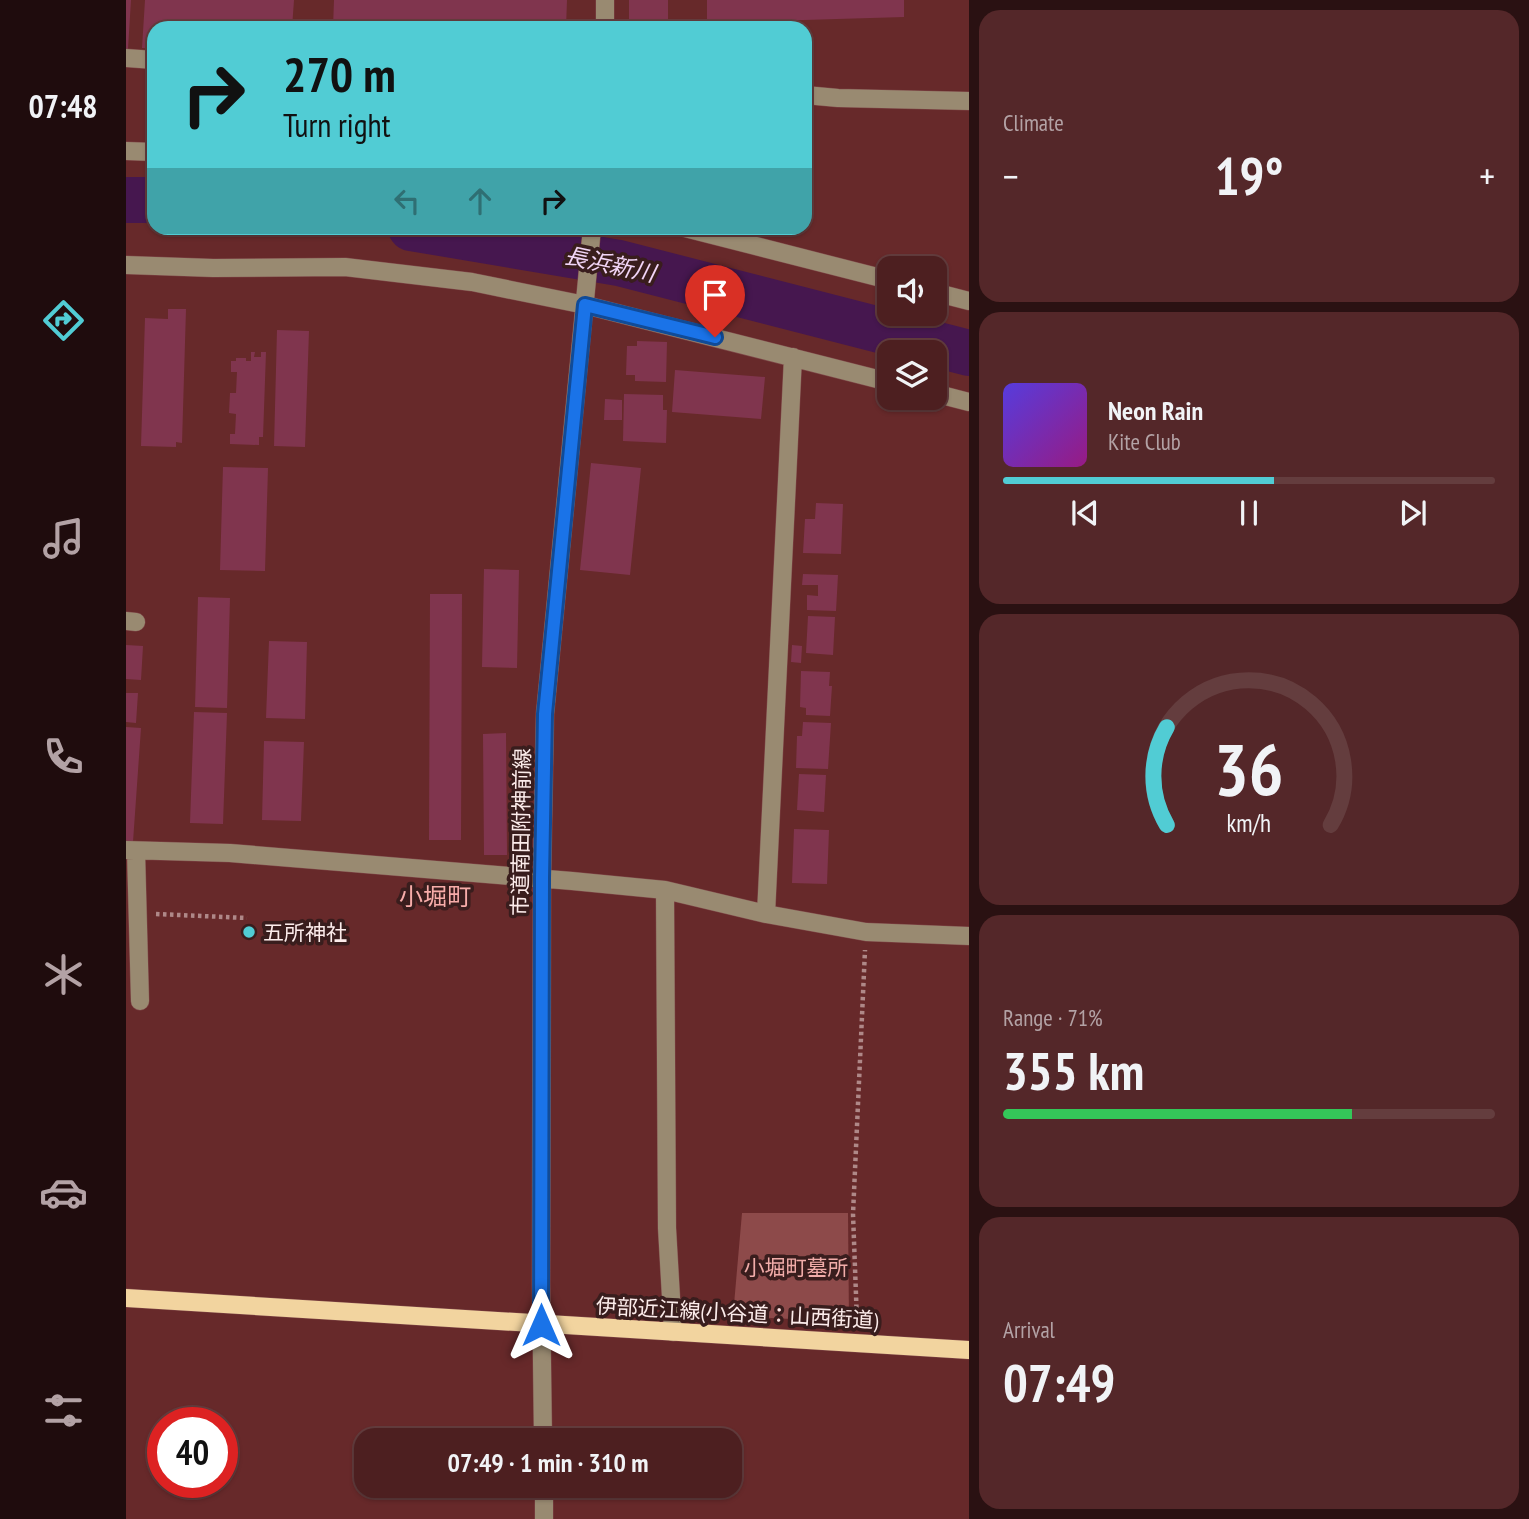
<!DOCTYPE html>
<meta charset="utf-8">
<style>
:root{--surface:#4d1f20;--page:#542729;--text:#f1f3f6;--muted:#b3a2a5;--line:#643d3e;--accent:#51ccd4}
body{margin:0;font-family:"PT Sans Narrow","Noto Sans JP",sans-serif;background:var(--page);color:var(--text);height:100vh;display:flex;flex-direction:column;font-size:26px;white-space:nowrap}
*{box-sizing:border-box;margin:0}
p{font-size:23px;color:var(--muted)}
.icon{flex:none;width:38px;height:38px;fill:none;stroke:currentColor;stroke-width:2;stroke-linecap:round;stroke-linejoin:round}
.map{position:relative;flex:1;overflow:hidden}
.drawer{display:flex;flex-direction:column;gap:10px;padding:10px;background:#2a1112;width:560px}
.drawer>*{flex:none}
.guide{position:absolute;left:21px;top:21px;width:665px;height:214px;border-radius:21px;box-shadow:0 2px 5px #0004,0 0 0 2px var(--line);background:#51ccd4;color:#111;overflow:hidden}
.fabs{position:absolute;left:751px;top:256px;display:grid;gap:14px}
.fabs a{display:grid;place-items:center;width:70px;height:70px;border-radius:14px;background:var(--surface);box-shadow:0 2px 5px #0004,0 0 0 2px var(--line);font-size:35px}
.speed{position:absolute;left:21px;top:1407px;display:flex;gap:14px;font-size:35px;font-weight:700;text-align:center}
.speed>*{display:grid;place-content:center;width:91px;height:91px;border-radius:50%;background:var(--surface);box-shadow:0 2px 5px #0004,0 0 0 2px var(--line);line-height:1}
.speed .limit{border:10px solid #d22;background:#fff;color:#111}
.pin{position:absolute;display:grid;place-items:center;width:60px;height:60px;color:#fff;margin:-72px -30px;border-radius:50% 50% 50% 0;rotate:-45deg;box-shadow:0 0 7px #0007}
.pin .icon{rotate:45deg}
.me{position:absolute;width:77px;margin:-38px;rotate:0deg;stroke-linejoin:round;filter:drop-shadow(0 0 5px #0008)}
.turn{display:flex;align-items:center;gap:24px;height:147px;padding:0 21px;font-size:32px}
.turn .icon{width:91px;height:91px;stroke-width:2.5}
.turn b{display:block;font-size:49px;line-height:60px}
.lanes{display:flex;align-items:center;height:66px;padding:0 21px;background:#0003;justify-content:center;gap:35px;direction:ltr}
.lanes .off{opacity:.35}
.big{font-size:52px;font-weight:700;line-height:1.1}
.drawer .card{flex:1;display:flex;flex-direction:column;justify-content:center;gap:10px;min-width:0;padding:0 24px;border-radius:21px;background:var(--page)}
.drawer .dial{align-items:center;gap:0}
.dial svg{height:182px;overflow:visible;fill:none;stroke:var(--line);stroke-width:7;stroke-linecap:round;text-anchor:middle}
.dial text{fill:var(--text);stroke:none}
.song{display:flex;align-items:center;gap:21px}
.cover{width:84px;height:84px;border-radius:10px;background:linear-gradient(135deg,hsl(250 70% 55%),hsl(310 70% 35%))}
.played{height:7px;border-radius:4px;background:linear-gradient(90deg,var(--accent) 55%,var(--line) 55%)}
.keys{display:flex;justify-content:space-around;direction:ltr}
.heat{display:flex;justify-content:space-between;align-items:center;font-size:38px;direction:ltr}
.charge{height:10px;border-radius:5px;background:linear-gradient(90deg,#34c759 71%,var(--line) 0)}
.trip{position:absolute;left:228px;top:1428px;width:388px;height:70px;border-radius:21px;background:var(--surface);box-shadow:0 2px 5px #0004,0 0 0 2px var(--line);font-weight:700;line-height:70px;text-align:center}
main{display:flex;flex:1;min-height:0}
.tabs{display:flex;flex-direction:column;width:126px;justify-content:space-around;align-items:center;background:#1f0c0d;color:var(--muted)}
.tabs .icon{width:49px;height:49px}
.tabs .active{color:var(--accent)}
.tabs b{font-size:32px;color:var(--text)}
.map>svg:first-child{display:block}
</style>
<main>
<nav class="tabs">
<b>07:48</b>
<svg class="icon active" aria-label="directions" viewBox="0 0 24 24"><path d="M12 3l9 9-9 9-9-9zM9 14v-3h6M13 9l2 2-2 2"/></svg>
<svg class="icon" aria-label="music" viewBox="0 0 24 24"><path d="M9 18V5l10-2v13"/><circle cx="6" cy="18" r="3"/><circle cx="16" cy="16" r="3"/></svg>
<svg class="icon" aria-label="phone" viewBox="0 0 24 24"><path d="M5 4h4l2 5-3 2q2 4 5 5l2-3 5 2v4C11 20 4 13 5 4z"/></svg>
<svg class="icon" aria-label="climate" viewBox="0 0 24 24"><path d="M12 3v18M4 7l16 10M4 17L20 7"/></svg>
<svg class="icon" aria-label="car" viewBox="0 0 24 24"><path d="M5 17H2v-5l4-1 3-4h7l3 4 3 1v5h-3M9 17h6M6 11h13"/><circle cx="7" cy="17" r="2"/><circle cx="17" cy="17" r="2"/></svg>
<svg class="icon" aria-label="filters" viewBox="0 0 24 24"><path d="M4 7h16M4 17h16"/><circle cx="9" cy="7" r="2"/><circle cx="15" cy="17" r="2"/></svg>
</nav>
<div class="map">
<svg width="843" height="1519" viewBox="0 0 843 1519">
<rect width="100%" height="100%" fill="#67292a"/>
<path fill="#8d4a4a" d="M616,1213H722L723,1322L607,1316Z"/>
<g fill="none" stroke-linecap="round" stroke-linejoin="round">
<path stroke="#46174f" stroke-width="46" d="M0,200H28
M285,228L493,263L843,353"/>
</g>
<path fill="#80354e" d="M0,0H5L2,49H0Z
M19,0H168L166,28H28V49L16,48Z
M208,0H441L440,28H207Z
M503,0H542V28H503Z
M581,0H778V17L581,23Z
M42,309H60L56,443L50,442V447L15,446L19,318L42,319Z
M151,330L183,331L179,447L148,446Z
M511,341L541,342L540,382L509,381V375H500L501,346H511Z
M125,352H129L128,357H135V352H140L137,437H133V445L104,444V434H109L110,414L103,413L104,393H110L111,372H105V361H110V358H120V361H125Z
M549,370L639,377L635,419L546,412Z
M498,394L537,395V410H541L540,443L497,441Z
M479,399L496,400V420H478Z
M465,463L515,468L504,575L454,570Z
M97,467L142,468L139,571L94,570Z
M690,503L717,504L715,554L677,553L679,519H689Z
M358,569L393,570L391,668L356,667Z
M677,574L712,575L710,611L681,610V595L692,596V585H676Z
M304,594H336L335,840H303Z
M72,597L104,598L101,708L69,707Z
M682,616L709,617L707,655L680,653Z
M143,641L181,642L179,719L140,718Z
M0,645L17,646L15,680L0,679Z
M666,645L676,646L675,663L665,662Z
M675,671L704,672L703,686H706L704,716L680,715V708L674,707Z
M0,693H12L10,723L0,722Z
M68,712L101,713L97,824L64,823Z
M677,722L705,723L702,769L670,768L671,736H676Z
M0,727L15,728L7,842L0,841Z
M380,733L381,855H358L357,734Z
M138,741L178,742L175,821L136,820Z
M673,774L700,775L698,812L671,810Z
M668,829L703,830L701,884L666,883Z"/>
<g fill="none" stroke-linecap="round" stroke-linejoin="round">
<defs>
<path id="minor" d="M479,28V0
M0,58L28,60
M679,95L712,98L843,101
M0,151L28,152
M559,228L763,280
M0,265L87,268L219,267L346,282L459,305L763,382
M808,292L843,301
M808,393L843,402
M0,621L10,622
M0,850L104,853L446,881L539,890L640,914L740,932L843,936
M10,851L14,1001
M539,890L541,1228L547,1332
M640,914L667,357
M417,1440L415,1284L416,878L419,714L466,228
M418,1486V1519"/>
<path id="major" d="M0,1298L843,1350"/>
</defs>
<use href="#minor" stroke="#7f4849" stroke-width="19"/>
<use href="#major" stroke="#7f4849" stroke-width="19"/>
<path stroke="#af8888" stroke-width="4.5" stroke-dasharray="3.5 3.5" stroke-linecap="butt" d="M30,914L121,918
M731,1322L727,1214L739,950"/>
<use href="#minor" stroke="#998a71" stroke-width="18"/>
<use href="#major" stroke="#f2d49f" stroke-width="18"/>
</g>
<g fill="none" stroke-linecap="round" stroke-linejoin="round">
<defs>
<path id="route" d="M415,1325L416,878L419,714L459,305L589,337"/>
</defs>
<use href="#route" stroke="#114b97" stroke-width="18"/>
<use href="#route" stroke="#1a73e8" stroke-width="12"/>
</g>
<circle fill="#51ccd4" stroke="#391d1d" stroke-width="2.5" cx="123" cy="932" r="7"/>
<g text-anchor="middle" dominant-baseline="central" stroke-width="7" stroke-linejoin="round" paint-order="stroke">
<g font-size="21" fill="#fceceb" stroke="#391d1d">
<text transform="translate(395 832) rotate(-89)">市道南田附神前線</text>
<text transform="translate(611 1313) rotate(3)">伊部近江線(小谷道：山西街道)</text>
</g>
<g font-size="21" fill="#fceceb" stroke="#391d1d" text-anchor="start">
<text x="137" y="932">五所神社</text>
</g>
<g font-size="21" fill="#f1aca9" stroke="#391d1d">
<text x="670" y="1267">小堀町墓所</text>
</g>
<g font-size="23" font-style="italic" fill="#f2d5f7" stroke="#391d1d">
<text transform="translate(484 264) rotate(12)">長浜新川</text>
</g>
<g font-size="24" fill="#f7aca9" stroke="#391d1d">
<text x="309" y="896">小堀町</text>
</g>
</g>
</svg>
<div class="fabs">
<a><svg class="icon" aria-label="sound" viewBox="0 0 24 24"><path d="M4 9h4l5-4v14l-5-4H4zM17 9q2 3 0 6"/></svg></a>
<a><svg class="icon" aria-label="layers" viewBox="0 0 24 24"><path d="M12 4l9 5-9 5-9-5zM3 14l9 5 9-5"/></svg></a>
</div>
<div class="speed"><div class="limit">40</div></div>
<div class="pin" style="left:589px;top:337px;background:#d93025"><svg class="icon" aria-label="arrive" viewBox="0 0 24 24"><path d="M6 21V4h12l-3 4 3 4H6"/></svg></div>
<svg class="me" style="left:415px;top:1325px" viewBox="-20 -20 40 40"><path d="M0-17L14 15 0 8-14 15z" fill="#1a73e8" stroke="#fff" stroke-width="4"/></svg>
<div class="trip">07:49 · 1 min · 310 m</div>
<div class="guide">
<div class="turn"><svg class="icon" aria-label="right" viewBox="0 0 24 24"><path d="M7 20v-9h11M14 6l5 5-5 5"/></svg><div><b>270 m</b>Turn right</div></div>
<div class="lanes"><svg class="icon off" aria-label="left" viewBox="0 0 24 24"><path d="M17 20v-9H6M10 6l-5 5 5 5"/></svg><svg class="icon off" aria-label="ahead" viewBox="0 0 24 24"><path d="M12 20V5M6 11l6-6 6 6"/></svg><svg class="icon" aria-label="right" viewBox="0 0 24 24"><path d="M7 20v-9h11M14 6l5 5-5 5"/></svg></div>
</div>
</div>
<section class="drawer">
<div class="card"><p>Climate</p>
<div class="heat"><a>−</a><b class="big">19°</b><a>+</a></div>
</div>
<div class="card">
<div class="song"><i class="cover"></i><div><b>Neon Rain</b><p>Kite Club</p></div></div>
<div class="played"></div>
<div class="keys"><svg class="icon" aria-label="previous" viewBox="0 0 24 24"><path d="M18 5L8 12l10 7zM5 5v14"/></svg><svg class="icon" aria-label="pause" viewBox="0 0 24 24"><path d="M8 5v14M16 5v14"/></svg><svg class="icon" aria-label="next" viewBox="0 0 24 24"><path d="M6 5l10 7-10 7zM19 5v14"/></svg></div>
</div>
<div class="card dial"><svg viewBox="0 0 100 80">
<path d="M14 69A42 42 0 1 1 86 69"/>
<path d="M14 69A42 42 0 0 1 14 26" stroke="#51ccd4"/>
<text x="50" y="56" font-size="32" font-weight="700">36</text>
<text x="50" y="72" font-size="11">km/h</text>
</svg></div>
<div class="card"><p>Range · 71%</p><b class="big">355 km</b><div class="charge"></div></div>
<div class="card"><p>Arrival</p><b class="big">07:49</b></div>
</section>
</main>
